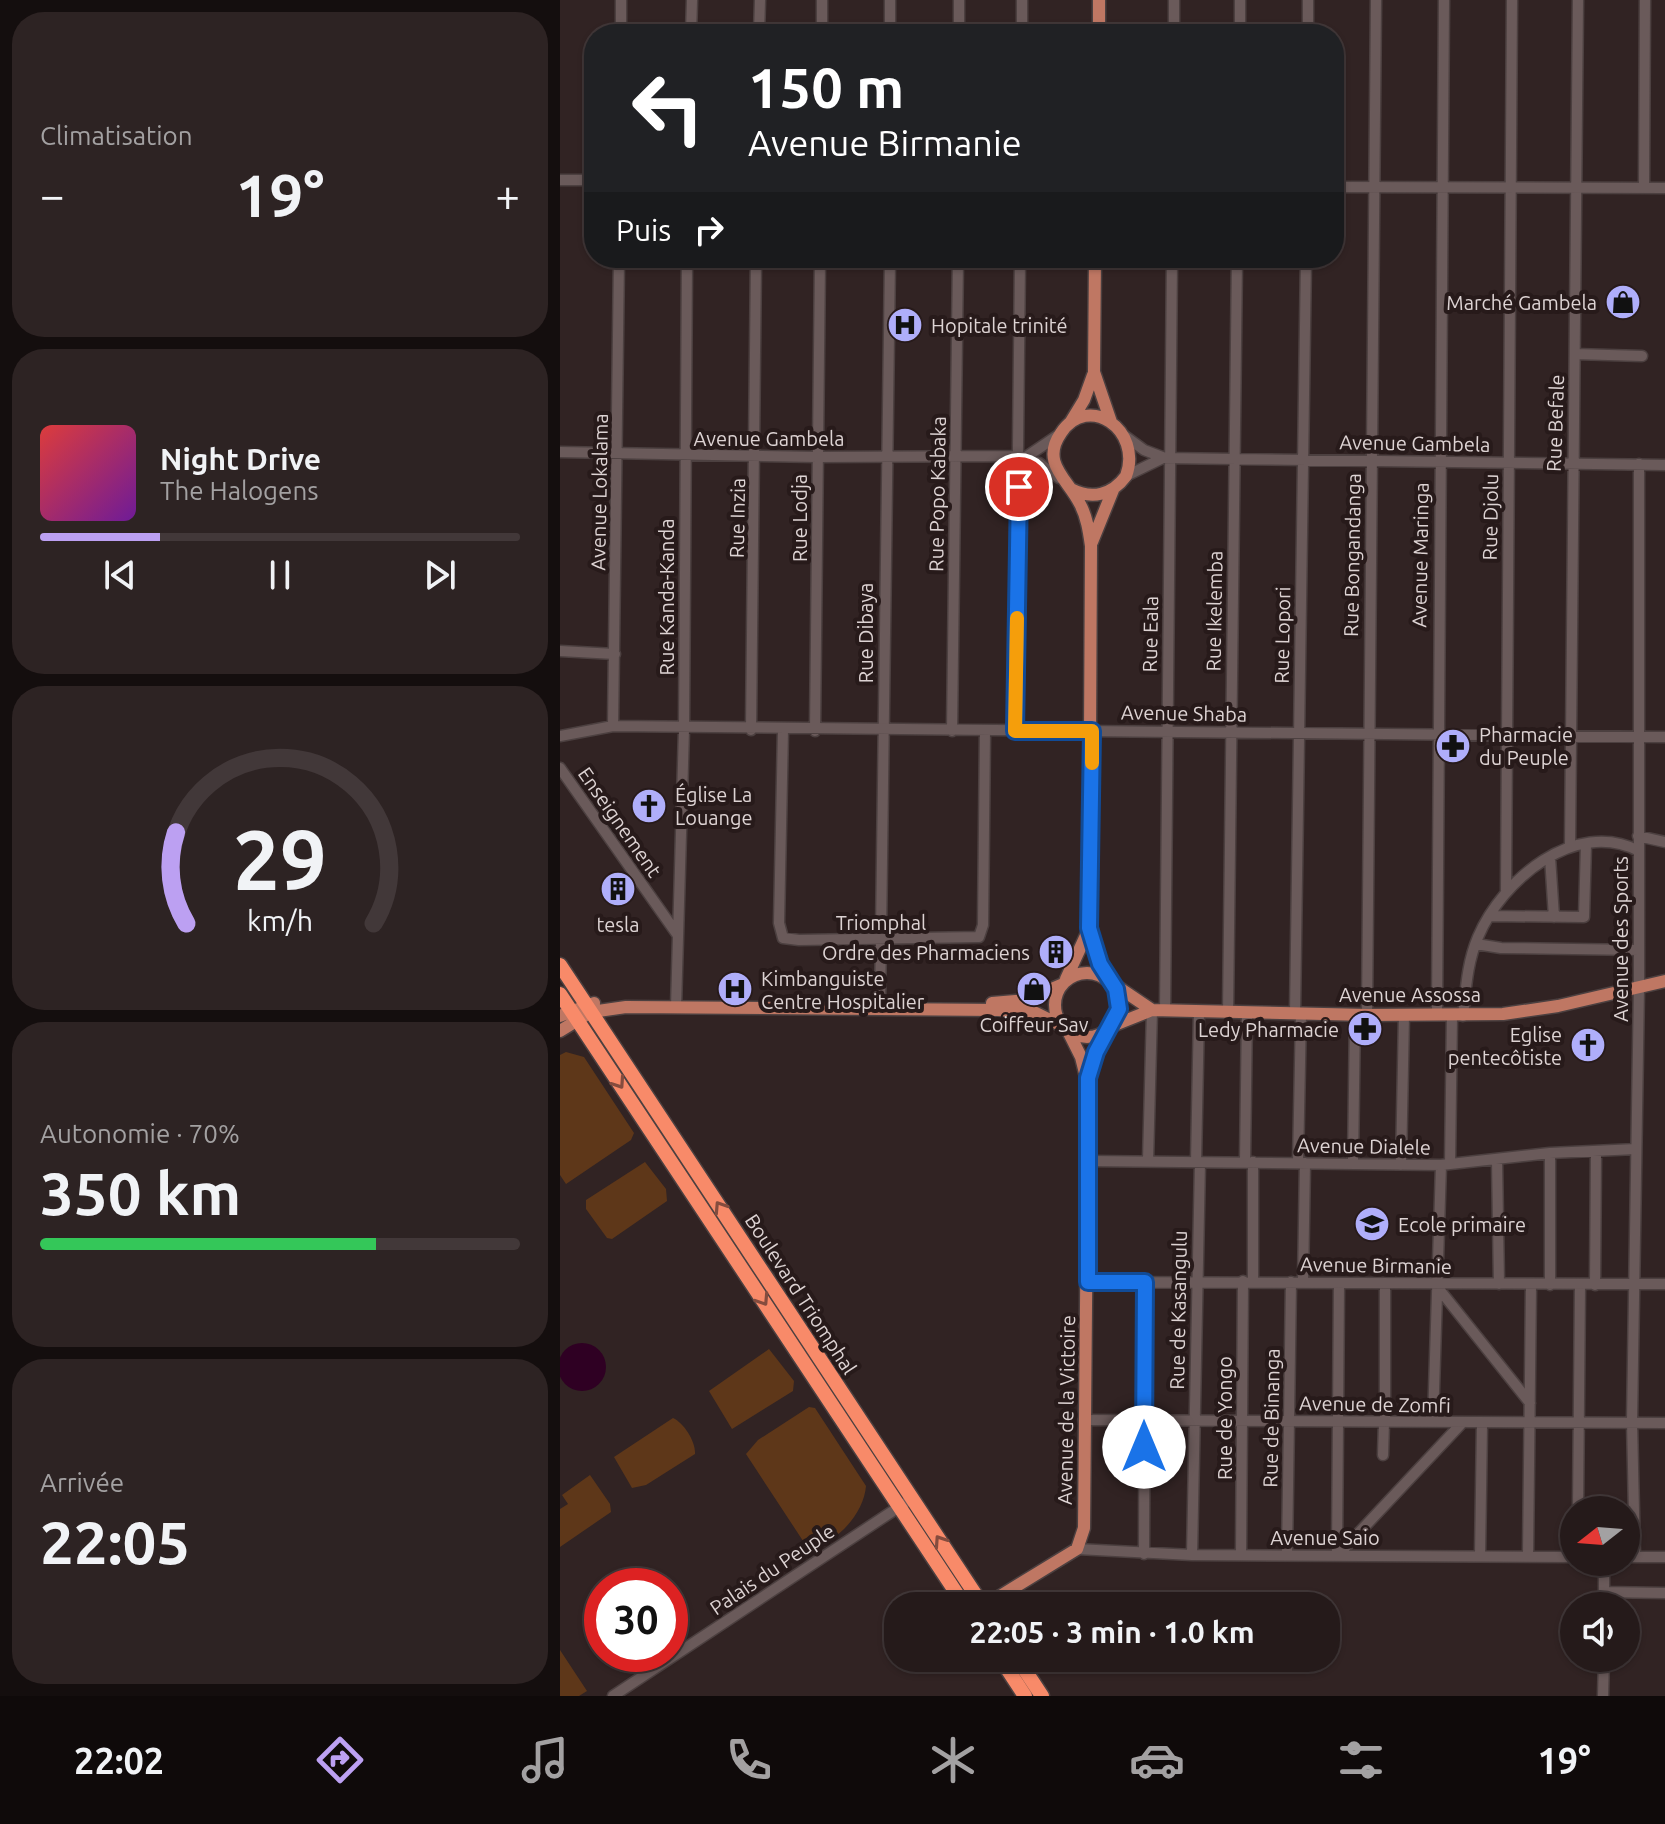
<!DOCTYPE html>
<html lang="fr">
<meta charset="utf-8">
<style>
:root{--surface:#251a1a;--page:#2d2323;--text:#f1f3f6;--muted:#a3a1a2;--line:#423839;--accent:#bca0f2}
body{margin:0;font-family:Ubuntu,sans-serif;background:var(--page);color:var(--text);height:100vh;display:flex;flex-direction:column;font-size:30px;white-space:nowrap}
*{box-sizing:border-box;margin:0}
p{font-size:26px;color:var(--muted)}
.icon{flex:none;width:44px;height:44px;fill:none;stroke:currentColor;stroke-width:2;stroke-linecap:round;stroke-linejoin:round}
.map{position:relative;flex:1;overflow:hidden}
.details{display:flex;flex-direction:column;gap:12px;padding:12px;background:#140e0e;width:560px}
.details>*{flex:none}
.banner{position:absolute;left:24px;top:24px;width:760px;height:244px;border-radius:32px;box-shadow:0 2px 6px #0004,0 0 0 2px var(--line);background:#202124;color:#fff;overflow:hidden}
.needle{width:52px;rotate:253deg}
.controls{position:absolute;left:1000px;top:1496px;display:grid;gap:16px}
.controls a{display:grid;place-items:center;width:80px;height:80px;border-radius:50%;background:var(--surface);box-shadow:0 2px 6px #0004,0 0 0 2px var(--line);font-size:40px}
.speed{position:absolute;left:24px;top:1568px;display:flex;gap:16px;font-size:40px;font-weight:700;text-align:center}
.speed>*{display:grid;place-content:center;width:104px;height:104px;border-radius:50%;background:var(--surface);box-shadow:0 2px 6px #0004,0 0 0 2px var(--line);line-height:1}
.speed .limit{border:12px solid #d22;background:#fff;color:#111}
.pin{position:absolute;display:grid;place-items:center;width:68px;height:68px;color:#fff;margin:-34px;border:4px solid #fff;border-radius:50%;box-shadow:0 2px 8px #0007}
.me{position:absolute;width:88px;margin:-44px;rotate:0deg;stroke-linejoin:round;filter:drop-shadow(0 0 6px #0008)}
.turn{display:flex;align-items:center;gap:28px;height:168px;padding:0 32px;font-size:36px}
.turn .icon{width:104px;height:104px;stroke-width:2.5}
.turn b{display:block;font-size:56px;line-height:68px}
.then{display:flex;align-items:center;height:76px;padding:0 32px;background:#0003;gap:16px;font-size:30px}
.big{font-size:60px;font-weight:600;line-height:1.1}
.details .card{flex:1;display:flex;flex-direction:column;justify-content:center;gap:12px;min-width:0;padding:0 28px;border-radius:32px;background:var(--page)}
.details .dial{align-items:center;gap:0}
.dial svg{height:208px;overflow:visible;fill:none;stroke:var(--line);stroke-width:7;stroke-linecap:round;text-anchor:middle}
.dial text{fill:var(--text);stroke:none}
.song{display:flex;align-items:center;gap:24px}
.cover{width:96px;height:96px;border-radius:12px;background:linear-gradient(135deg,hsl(0 70% 55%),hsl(280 70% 35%))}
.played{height:8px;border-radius:4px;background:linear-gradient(90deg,var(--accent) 25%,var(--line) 25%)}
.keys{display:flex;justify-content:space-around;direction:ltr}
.heat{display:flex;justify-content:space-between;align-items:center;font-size:44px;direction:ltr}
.charge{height:12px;border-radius:6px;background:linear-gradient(90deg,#34c759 70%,var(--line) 0)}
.trip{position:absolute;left:324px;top:1592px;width:456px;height:80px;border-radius:32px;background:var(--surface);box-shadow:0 2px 6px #0004,0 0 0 2px var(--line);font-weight:600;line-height:80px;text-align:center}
.tab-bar{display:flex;height:128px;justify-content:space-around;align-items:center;background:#0f0a0a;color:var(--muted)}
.tab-bar .icon{width:56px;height:56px}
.tab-bar .selected{color:var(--accent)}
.tab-bar b{font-size:36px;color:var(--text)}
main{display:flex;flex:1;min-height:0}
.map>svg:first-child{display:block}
</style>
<main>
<section class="details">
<div class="card"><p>Climatisation</p>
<div class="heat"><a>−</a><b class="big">19°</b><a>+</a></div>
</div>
<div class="card">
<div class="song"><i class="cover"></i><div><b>Night Drive</b><p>The Halogens</p></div></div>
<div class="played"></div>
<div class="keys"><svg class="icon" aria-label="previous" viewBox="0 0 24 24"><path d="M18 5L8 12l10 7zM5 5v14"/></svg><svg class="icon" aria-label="pause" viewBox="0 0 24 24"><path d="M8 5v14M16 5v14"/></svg><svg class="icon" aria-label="next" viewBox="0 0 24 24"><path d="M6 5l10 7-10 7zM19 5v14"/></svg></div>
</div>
<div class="card dial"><svg viewBox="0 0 100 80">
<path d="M14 69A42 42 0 1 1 86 69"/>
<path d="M14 69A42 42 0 0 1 10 34" stroke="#bca0f2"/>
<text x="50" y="56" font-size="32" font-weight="700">29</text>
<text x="50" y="72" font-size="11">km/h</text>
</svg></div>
<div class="card"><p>Autonomie · 70%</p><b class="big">350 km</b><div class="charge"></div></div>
<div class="card"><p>Arrivée</p><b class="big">22:05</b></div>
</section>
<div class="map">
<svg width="1105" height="1696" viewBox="0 0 1105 1696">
<rect width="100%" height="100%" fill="#312323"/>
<path fill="#5e3719" d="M6,1052L24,1057L74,1133L71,1140L6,1184L0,1175V1055Z
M85,1162L106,1189L107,1201L52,1239L47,1238L26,1209V1200Z
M209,1349L234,1381L233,1391L172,1429L149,1391Z
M249,1407L255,1408L306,1486C304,1513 276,1546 247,1547L186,1454L198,1440Z
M113,1418C124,1423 136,1442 135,1454L86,1485L72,1488L54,1457Z
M30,1475L50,1504L51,1512L0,1547V1509L8,1504L2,1495Z
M0,1650L27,1691L19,1696H0Z"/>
<path fill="#2f0023" d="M-2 1367a24 24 0 1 1 48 0a24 24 0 1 1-48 0Z"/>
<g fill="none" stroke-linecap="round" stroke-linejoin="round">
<defs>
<path id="minor" d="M330,0V34
M399,0V34
M61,34V0
M131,34L132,0
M199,34L200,0
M262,34V0
M462,34V0
M614,34V0
M680,34V0
M748,34V0
M0,180H34
M774,187L1105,188
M1084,187L1085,0
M1015,354L1082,356
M565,436L584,450L605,458L1105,465
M0,452L257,457L459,456L479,463L499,478
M466,457L497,436
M566,476L603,458
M0,651L55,654
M53,726L59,258
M191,730L196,258
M223,730L219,923L223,938L239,940L419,937L423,925L425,731
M255,731L260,258
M392,731L398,258
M455,731L460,258
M0,736L53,726L1105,737
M0,768L117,934
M1078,836L1105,842
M1010,846L1018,0
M990,857L994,917
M946,890L952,0
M929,916L1024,917L1026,844
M916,944L941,948L1079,950
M116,1007L124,729L127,258
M320,1009L330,258
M605,1011L612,258
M668,1013L677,258
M735,1013L746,258
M807,1015L816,0
M877,1015L884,0
M903,1016C906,988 907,963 918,937C942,880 1015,818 1079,851
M990,1153V1285
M937,1160L939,1284
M530,1161L881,1165L990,1153L1076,1149
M588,1161L592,1010
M636,1162L639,1012
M685,1162L687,1013
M738,1163L741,1013
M793,1163L795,1015
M890,1164L892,1015
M841,1165L844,1015
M528,1282L1105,1284
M693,1282V1162
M743,1282L745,1163
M825,1283V1422
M875,1284L970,1403
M1035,1285L1036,1151
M524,1420L1105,1423
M873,1422L881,1165
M823,1455L824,1422
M1018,1510L1020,1285
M517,1549L632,1555L1014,1557
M584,1554L585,1282
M632,1555L640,1162
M681,1555L683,1281
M727,1555L731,1282
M777,1556L779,1283
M777,1556L901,1424
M920,1556L922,1424
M968,1556L971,1285
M1066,1557H1105
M1075,1557L1072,1422L1079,987V464
M1044,1592L1105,1593
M1044,1606V1562
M53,1696L345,1503
M1043,1696L1044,1658"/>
<path id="major" d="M539,34V0
M535,258L534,372L551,422
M510,423L524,400L533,375
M511,489C532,500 552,495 566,476C583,430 528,392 501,433C480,463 508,479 520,504C527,517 529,532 531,546L529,928L548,979
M532,542L553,490
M495 1005a32 32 0 1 1 64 0a32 32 0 1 1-64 0Z
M506,979L528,931
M555,985L592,1010
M432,1003L466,1000L501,985
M0,1016L34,1003
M552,1026L592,1010L807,1015L943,1014L998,1006L1105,981
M0,1031L31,1012L66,1007L437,1010L474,1012L504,1027
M528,1078L546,1031
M424,1606L517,1549L524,1528L528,1085L521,1057L508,1031"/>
<path id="highway" d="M0,965L423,1606
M0,994L405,1606
M440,1658L465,1696
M457,1658L482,1696"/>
</defs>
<use href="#minor" stroke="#4c4040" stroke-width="13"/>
<use href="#major" stroke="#4c4040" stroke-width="15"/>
<use href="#highway" stroke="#4c4040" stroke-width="17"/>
<use href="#minor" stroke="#6a5a5a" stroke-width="10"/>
<use href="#major" stroke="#bf7763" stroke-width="12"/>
<use href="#highway" stroke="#f88a69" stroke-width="14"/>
</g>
<defs><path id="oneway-chevron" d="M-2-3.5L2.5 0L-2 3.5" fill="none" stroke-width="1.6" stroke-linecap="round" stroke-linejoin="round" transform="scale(2)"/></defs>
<g stroke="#854c3e">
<use href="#oneway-chevron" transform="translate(59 1083) rotate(56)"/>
<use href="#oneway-chevron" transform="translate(160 1207) rotate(-123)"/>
<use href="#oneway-chevron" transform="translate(203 1300) rotate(57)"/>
<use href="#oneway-chevron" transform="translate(380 1541) rotate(-124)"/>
</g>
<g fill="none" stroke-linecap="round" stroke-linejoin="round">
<defs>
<path id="route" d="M459,487L455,731H532L529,928L540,964L556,989L559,1009L536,1052L528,1078V1282H585L584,1447"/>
</defs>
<use href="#route" stroke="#114b97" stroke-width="20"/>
<use href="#route" stroke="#1a73e8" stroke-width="14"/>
<path stroke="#f59e0b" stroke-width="14" d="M457,618L455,731H532V763"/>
</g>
<defs>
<symbol id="shop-disc" viewBox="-11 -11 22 22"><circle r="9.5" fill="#afaefa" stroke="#271a1a"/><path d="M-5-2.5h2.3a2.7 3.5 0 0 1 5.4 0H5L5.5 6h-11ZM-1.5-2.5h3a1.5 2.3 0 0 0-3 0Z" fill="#111"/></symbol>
<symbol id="hospital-disc" viewBox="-11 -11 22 22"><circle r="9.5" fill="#afaefa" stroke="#271a1a"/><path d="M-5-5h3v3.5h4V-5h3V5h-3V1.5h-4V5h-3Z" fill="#111"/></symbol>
<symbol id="pharmacy-disc" viewBox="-11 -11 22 22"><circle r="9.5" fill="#afaefa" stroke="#271a1a"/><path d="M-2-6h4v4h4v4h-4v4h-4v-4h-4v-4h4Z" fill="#111"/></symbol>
<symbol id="church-disc" viewBox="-11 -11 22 22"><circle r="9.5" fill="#afaefa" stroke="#271a1a"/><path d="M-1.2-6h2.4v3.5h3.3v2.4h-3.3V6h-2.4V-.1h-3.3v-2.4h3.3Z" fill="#111"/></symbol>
<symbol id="building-disc" viewBox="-11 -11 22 22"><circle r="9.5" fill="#afaefa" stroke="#271a1a"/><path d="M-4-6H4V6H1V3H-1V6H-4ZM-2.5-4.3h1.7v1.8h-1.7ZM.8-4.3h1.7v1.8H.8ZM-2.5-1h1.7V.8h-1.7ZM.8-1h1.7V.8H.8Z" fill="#111"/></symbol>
<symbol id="school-disc" viewBox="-11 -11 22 22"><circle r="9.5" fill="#afaefa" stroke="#271a1a"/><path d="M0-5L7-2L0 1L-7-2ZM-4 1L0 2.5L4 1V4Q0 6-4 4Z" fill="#111"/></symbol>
</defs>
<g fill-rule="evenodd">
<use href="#shop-disc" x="1043" y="282" width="40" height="40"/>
<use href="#hospital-disc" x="325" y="305" width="40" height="40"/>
<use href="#pharmacy-disc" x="873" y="726" width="40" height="40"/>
<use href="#church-disc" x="69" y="786" width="40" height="40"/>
<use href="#building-disc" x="38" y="869" width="40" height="40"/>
<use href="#building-disc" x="476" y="932" width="40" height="40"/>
<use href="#hospital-disc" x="155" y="969" width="40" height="40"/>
<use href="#shop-disc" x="454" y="969" width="40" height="40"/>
<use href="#pharmacy-disc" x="785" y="1009" width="40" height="40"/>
<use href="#church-disc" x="1008" y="1025" width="40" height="40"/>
<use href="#school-disc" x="792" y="1204" width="40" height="40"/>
</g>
<g text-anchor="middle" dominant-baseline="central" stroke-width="8" stroke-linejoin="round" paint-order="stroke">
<g font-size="20" fill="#ddd3d3" stroke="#271a1a" text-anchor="start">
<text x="1037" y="302" text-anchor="end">Marché Gambela</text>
<text x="371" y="325">Hopitale trinité</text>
<text x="919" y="734">Pharmacie<tspan x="919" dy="23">du Peuple</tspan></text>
<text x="115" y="794">Église La<tspan x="115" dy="23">Louange</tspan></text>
<text x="58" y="924" text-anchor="middle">tesla</text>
<text x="470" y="952" text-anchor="end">Ordre des Pharmaciens</text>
<text x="201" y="978">Kimbanguiste<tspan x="201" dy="23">Centre Hospitalier</tspan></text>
<text x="474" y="1024" text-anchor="middle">Coiffeur Sav</text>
<text x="779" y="1029" text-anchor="end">Ledy Pharmacie</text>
<text x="1002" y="1034" text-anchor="end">Eglise<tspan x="1002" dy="23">pentecôtiste</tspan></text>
<text x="838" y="1224">Ecole primaire</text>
</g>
<g font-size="20" fill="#ddd3d3" stroke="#271a1a">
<text transform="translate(995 423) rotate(-88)">Rue Befale</text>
<text x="209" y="438">Avenue Gambela</text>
<text transform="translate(855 443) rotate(1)">Avenue Gambela</text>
<text transform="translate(39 492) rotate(-89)">Avenue Lokalama</text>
<text transform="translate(377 494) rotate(-89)">Rue Popo Kabaka</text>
<text transform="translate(930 517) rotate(-89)">Rue Djolu</text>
<text transform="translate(177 518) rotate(-89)">Rue Inzia</text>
<text transform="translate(239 518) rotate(-90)">Rue Lodja</text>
<text transform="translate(792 555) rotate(-89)">Rue Bongandanga</text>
<text transform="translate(860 555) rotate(-89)">Avenue Maringa</text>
<text transform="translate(106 597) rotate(-90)">Rue Kanda-Kanda</text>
<text transform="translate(654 611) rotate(-89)">Rue Ikelemba</text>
<text transform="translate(305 633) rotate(-90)">Rue Dibaya</text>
<text transform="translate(590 634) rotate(-89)">Rue Eala</text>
<text transform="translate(722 635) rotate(-89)">Rue Lopori</text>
<text transform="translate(624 713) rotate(1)">Avenue Shaba</text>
<text transform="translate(60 822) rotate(55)">Enseignement</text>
<text x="321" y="922">Triomphal</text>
<text transform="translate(1060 939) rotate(-90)">Avenue des Sports</text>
<text x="850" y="994">Avenue Assossa</text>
<text transform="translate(804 1146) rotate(1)">Avenue Dialele</text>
<text transform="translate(816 1265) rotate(1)">Avenue Birmanie</text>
<text transform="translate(241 1294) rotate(57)">Boulevard Triomphal</text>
<text transform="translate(618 1310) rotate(-89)">Rue de Kasangulu</text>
<text transform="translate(815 1404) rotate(1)">Avenue de Zomfi</text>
<text transform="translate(506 1410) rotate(-89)">Avenue de la Victoire</text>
<text transform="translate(664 1418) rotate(-90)">Rue de Yongo</text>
<text transform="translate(711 1418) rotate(-89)">Rue de Binanga</text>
<text x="765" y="1537">Avenue Saio</text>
<text transform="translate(212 1569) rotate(-34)">Palais du Peuple</text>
</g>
</g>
</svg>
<div class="controls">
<a><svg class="needle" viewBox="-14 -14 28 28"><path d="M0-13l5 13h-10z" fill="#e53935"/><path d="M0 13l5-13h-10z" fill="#a3a1a2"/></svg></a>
<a><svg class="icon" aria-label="sound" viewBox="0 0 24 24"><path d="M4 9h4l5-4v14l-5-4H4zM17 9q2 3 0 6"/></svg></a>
</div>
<div class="speed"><div class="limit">30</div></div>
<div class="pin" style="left:459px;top:487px;background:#d93025"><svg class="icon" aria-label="arrive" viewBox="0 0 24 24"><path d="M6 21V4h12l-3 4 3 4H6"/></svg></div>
<svg class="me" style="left:584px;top:1447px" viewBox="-20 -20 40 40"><circle r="19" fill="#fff"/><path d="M0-13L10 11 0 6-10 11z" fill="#1a73e8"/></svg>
<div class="trip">22:05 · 3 min · 1.0 km</div>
<div class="banner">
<div class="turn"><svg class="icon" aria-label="left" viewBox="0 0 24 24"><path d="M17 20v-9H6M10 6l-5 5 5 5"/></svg><div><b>150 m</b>Avenue Birmanie</div></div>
<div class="then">Puis<svg class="icon" aria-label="right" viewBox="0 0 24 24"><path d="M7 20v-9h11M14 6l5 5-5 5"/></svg></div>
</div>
</div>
</main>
<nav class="tab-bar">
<b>22:02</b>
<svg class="icon selected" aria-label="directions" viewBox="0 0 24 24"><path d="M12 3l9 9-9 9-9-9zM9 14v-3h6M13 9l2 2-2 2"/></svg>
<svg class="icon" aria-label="music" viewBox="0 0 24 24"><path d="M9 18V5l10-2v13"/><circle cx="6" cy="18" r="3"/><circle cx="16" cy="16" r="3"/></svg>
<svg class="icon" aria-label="phone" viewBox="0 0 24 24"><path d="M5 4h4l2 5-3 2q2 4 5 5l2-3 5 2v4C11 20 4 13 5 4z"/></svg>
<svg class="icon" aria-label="climate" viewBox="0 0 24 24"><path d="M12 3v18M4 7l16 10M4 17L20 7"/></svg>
<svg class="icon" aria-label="car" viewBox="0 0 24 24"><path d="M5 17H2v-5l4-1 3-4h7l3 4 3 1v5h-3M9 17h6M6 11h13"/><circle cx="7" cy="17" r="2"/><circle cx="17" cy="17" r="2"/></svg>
<svg class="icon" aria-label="filters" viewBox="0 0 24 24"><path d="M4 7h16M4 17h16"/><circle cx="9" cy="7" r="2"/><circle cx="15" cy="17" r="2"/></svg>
<b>19°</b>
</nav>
